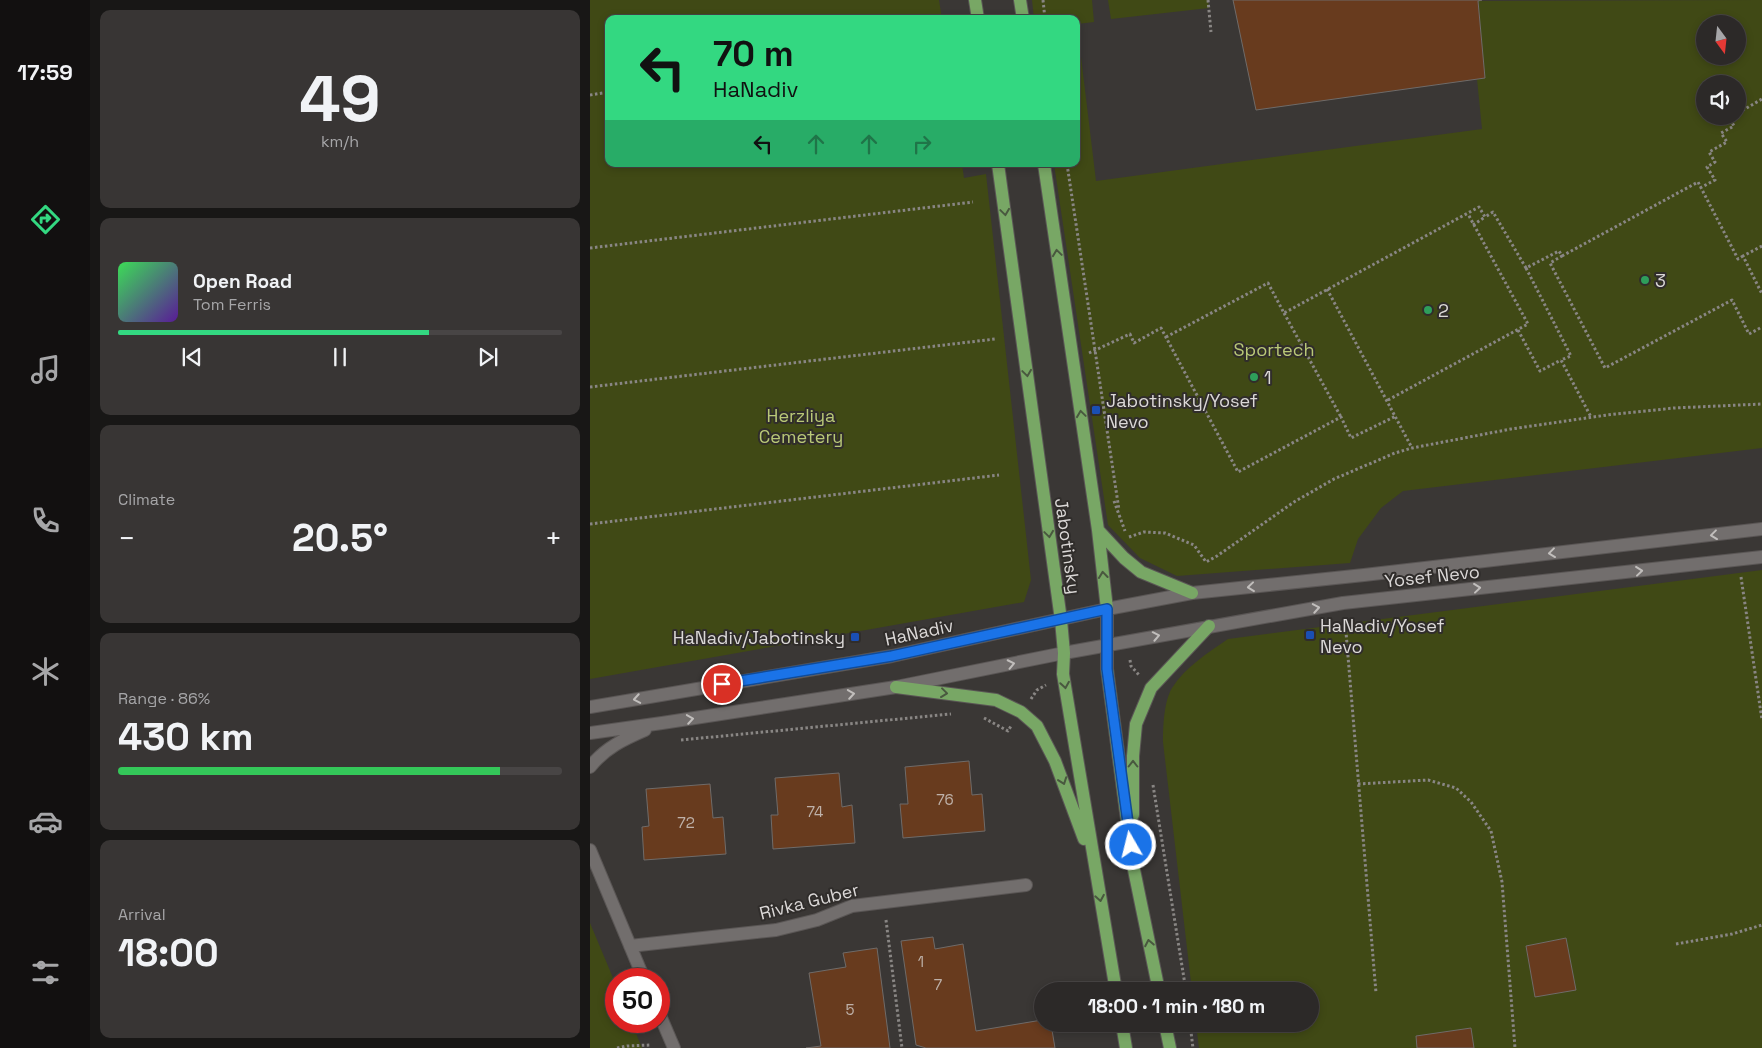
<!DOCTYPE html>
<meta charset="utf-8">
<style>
:root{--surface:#2c2928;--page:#383534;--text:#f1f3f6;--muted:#a6a6a8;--line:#484545;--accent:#33d881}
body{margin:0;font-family:"Space Grotesk",sans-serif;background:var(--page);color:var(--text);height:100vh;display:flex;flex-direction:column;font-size:19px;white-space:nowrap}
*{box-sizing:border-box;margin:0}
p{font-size:16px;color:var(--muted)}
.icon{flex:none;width:28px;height:28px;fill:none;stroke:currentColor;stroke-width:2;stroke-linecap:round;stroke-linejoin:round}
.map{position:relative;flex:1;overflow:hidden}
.details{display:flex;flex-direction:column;gap:10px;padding:10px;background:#181716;width:500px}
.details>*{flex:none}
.banner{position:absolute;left:15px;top:15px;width:475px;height:152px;border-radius:10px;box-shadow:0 2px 8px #0003,0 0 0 1px var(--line);background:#33d881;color:#111;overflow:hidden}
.needle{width:32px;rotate:165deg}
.fabs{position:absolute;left:1106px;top:15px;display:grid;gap:10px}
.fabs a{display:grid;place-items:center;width:50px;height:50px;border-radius:50%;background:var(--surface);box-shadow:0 2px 8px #0003,0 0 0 1px var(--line);font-size:25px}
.speed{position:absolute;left:15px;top:968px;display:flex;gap:10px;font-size:25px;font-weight:700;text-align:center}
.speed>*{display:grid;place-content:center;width:65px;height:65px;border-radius:50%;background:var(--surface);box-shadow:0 2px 8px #0003,0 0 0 1px var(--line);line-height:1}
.speed .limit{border:8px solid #d22;background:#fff;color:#111}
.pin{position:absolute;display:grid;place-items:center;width:42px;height:42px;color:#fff;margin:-21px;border:2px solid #fff;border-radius:50%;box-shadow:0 1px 5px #0007}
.me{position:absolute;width:55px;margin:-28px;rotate:352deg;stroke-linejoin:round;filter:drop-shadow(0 0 4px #0008)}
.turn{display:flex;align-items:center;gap:18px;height:105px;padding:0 25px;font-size:22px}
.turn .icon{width:65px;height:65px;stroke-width:2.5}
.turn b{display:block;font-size:35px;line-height:42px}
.lanes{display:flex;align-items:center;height:48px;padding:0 25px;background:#0003;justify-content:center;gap:25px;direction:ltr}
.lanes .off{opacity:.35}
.big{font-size:38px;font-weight:700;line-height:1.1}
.details .tile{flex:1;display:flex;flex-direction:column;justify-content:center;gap:8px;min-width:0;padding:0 18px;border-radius:10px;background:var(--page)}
.details .dial{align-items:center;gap:0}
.dial b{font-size:65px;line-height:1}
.song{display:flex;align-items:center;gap:15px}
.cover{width:60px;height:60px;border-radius:8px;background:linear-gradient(135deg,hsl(130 70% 55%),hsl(270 70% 35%))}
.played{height:5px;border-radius:2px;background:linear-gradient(90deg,var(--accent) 70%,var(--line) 70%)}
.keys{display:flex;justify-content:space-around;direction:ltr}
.heat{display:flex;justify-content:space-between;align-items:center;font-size:28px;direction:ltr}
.charge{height:8px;border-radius:4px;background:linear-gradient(90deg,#34c759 86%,var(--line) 0)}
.trip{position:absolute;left:444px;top:982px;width:285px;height:50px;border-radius:25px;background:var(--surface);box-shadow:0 2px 8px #0003,0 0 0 1px var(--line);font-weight:700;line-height:50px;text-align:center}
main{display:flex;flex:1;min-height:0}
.tabs{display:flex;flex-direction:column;width:90px;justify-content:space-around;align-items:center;background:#121010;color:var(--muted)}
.tabs .icon{width:35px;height:35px}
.tabs .active{color:var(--accent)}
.tabs b{font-size:22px;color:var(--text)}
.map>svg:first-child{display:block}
</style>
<main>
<nav class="tabs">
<b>17:59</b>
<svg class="icon active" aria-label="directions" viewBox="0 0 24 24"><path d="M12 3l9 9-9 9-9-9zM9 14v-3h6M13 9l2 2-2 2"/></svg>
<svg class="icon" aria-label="music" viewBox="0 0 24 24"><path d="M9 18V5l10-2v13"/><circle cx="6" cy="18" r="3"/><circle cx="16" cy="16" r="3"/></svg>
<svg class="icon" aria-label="phone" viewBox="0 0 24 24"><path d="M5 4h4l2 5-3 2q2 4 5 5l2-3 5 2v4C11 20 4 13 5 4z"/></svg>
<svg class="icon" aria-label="climate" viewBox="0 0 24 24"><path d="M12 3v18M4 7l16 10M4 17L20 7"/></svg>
<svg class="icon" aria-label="car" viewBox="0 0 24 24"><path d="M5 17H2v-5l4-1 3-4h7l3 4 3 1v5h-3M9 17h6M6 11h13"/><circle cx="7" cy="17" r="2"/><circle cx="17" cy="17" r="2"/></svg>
<svg class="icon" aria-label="filters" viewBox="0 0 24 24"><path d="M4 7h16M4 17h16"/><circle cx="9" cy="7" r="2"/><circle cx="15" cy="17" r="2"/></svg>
</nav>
<section class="details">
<div class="tile dial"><b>49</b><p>km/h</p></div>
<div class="tile">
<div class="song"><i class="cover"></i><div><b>Open Road</b><p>Tom Ferris</p></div></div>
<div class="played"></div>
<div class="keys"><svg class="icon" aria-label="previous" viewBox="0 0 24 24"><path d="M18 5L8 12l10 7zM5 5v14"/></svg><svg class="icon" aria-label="pause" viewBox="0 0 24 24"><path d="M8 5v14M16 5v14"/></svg><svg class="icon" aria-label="next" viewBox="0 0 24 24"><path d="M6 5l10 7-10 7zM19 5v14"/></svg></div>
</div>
<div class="tile"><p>Climate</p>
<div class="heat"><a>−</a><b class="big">20.5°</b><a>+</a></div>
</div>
<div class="tile"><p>Range · 86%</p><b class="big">430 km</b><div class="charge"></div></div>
<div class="tile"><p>Arrival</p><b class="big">18:00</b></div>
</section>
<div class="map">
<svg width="1172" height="1048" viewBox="0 0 1172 1048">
<rect width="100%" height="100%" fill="#3a3735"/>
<path fill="#404915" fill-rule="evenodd" d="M0,0H349L352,19H19V164H372L374,178L396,174L441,580L434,602L0,679Z
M442,0H502L504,22L487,24L506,181L892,129L887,79L895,78L888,1L1172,0V448L813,491L791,508L768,539L760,563L587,576L550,558L518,525L464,164H486V19H444ZM1115,24H1148V56H1115ZM1115,84H1148V116H1115Z
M518,0H618L619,8L521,19Z
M1172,570V1048H609L606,1024H720V991H602L573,742C573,726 574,701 582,688C595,667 618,653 638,639Z
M0,923L26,985V1021H41L52,1048H0Z"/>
<path fill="#683b1e" stroke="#6f6b69" d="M643,0H892L888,1L895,78L666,110Z
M379,761L382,795L392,794L395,831L313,838L310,804H318L315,767Z
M249,773L252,807L262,805L265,843L183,849L181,815H188L185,778Z
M120,784L123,818L133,817L136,854L54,860L52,827L59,826L56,789Z
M343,937L345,949L373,944L386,1031L452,1020V1024H461L465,1048H336L326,1045L311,941Z
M976,938L986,990L945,997L936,946Z
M287,948L300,1048H216L231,1046L219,973L256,967L253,953Z
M881,1028L884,1048H827L826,1036Z"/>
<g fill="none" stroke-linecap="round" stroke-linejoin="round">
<defs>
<path id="minor" d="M0,707L302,656L517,609L602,593L774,575L1172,529
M0,733L72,723L306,687L474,653L753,603L1172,557
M0,767C15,748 34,739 55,730
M0,850L54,979
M40,946L186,930L227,920L262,906L436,885
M69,1013L84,1048"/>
<path id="major" d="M385,0L388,19
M430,0L433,19
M408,164L471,620L474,653L473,674L526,991
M454,164L508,530L517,609V669L543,865L569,991
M508,530L534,558L551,572L602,593
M306,687L406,700L431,712L447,726L465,761L494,839
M543,815V756L546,724L561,688L619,626
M532,1024L536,1048
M575,1024L580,1048"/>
</defs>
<use href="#minor" stroke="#5a5655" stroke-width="14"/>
<use href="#major" stroke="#5a5655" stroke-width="14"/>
<path stroke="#898684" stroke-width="3" stroke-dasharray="2.5 2.5" stroke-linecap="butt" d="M453,0L455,19
M618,0L621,32
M0,95L19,92
M1148,113L1172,99
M477,164L529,510
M1110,188L1125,180L1117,167L1125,162L1119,152L1137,142L1131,133L1144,126L1139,117L1141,116
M883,225L895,217
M1172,246L1153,256L1172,294
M0,248L383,202
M972,256L1108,182L1148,259L1153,256
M936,268L981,356L971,360L1001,417
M737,289L822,448
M694,313L751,417
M928,330L950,371L971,360
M576,337L678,283L694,313L889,207L895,217L903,212L936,268L969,251L972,256L960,263L1015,368L1142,300L1159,334L1172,327
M499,353L540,334L544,343L571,328L648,472L751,417L761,438L806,416
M0,387L405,339
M798,400L938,324L878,214
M524,501L535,531
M0,524L409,475
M539,537L554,532L575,533L604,545L616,562L627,556L704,502L744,479L805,453L822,448L921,429L1017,415L1084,408L1172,404
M1151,577L1172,720
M755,620L786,993
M540,660L541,666L549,675
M441,699L447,690L456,685
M394,718L418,731L421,726
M91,740L361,714
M768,784L838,780L866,788L881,802L901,831L912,882L925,1048
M563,785L596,991
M296,920L312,1048
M1086,944L1142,934L1172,925
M600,1024L603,1048
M27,1048L37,1046L60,1045"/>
<use href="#minor" stroke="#726e6d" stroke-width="12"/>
<use href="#major" stroke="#78a765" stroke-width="12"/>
</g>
<defs><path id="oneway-chevron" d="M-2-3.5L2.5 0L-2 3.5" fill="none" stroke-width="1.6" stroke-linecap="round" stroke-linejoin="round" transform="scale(1.25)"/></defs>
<g stroke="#49583f">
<use href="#oneway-chevron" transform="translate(415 212) rotate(82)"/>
<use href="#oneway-chevron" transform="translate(467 253) rotate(-98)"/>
<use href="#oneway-chevron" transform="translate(437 373) rotate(82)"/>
<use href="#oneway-chevron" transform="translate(491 414) rotate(-98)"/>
<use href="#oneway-chevron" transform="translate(459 534) rotate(82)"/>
<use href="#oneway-chevron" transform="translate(513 575) rotate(-96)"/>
<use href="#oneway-chevron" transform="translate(475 685) rotate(81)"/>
<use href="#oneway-chevron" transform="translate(354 693) rotate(7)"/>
<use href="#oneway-chevron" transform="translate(543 764) rotate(-90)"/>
<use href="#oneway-chevron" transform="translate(473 781) rotate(70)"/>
<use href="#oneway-chevron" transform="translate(510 898) rotate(80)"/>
<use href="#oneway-chevron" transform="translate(559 943) rotate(-101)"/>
</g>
<g stroke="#c1bebc">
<use href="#oneway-chevron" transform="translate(1124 535) rotate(173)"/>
<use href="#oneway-chevron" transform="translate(962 553) rotate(173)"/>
<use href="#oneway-chevron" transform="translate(1049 571) rotate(-6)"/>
<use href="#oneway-chevron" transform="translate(661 587) rotate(174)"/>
<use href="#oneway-chevron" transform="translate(887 588) rotate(-6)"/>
<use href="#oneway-chevron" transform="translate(726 608) rotate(-10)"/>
<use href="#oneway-chevron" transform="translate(566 636) rotate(-11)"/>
<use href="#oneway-chevron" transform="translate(421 664) rotate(-12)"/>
<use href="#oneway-chevron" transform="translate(261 694) rotate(-9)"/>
<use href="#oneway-chevron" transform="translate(47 699) rotate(170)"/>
<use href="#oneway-chevron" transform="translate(100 719) rotate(-9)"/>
</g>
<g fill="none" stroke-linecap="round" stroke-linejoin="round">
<defs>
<path id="route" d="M132,684L302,656L517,609V669L541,845"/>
</defs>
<use href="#route" stroke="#114b97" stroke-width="12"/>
<use href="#route" stroke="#1a73e8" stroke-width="9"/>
</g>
<g fill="#2e9e5b" stroke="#302d2b" stroke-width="2">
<circle cx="1055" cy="280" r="5"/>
<circle cx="838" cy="310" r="5"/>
<circle cx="664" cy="377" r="5"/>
</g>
<g fill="#1a4fb4" stroke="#302d2b" stroke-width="2">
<rect x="501" y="405" width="10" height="10" rx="2.5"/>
<rect x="715" y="630" width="10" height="10" rx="2.5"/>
<rect x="260" y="632" width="10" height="10" rx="2.5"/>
</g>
<g text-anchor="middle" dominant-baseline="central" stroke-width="4" stroke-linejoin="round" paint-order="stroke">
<g font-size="15" fill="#beb1a9">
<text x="355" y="799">76</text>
<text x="225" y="811">74</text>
<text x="96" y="822">72</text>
<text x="331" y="961">1</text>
<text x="348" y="984">7</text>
<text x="260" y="1009">5</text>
</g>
<g font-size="18" fill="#dbd8d7" stroke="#302d2b" text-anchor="start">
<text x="1065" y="280">3</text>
<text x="848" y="310">2</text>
<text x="674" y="377">1</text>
<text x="516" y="400">Jabotinsky/Yosef<tspan x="516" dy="21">Nevo</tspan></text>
<text x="730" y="625">HaNadiv/Yosef<tspan x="730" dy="21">Nevo</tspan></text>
<text x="255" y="637" text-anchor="end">HaNadiv/Jabotinsky</text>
</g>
<g font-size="18" fill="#b9c877" stroke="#302d2b">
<text x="684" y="349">Sportech</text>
<text x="211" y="415">Herzliya<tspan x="211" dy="21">Cemetery</tspan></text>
</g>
<g font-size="18" fill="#dbd8d7" stroke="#302d2b">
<text transform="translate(478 546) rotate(82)">Jabotinsky</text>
<text transform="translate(842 576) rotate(-6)">Yosef Nevo</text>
<text transform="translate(329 632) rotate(-12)">HaNadiv</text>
<text transform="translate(219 901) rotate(-14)">Rivka Guber</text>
</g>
</g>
</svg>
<div class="fabs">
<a><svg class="needle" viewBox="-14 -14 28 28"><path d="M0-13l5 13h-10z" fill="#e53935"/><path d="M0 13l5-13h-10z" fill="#a6a6a8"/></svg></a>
<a><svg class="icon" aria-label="sound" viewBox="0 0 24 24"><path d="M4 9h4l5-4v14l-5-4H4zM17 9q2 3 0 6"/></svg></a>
</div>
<div class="speed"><div class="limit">50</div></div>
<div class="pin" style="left:132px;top:684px;background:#d93025"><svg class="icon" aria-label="arrive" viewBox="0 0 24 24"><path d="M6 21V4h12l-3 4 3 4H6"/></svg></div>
<svg class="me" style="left:541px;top:845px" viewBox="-20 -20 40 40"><circle r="17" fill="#1a73e8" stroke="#fff" stroke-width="3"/><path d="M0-11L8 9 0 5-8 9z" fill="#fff"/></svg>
<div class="trip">18:00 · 1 min · 180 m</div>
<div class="banner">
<div class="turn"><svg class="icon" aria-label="left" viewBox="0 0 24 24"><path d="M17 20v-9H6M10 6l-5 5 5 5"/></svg><div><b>70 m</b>HaNadiv</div></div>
<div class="lanes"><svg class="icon" aria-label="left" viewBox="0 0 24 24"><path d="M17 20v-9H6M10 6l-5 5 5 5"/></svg><svg class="icon off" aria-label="ahead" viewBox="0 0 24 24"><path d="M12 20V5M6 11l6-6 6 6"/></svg><svg class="icon off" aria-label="ahead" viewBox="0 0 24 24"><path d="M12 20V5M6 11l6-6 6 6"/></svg><svg class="icon off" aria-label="right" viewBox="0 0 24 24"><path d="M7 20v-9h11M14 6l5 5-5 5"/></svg></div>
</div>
</div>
</main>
